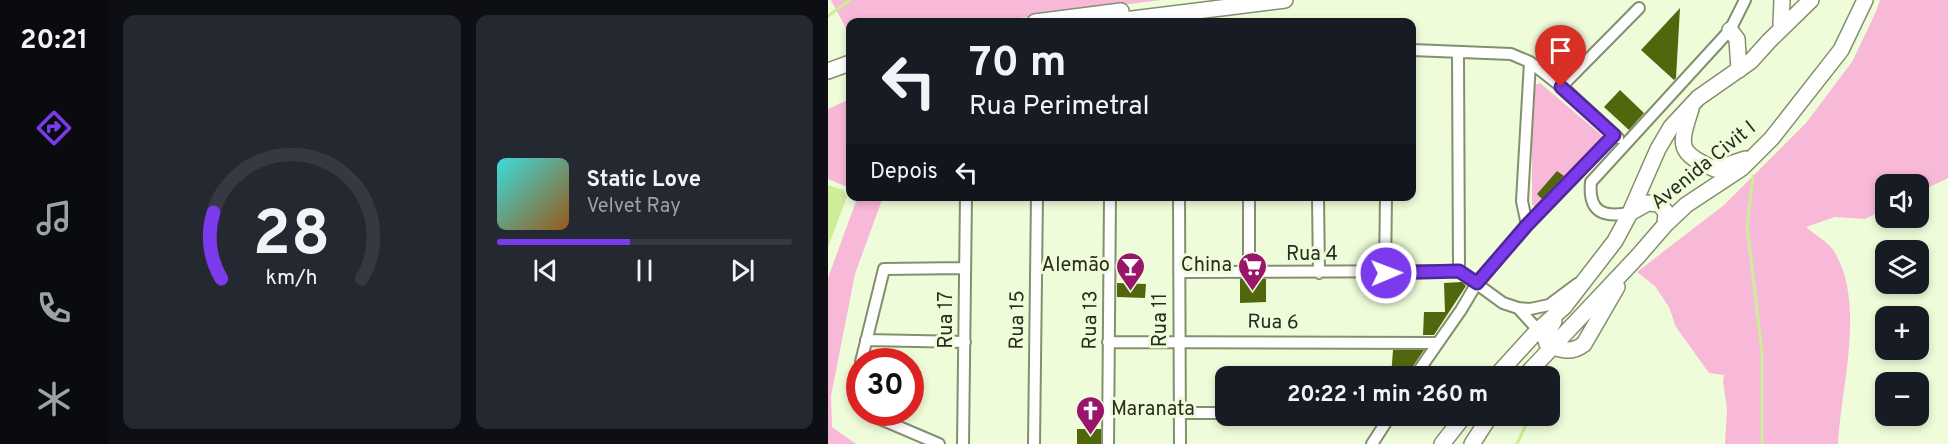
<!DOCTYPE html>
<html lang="pt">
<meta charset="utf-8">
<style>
:root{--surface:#171b24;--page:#242831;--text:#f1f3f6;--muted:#9ea1a6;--line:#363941;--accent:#7c3aed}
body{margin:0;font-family:Overpass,sans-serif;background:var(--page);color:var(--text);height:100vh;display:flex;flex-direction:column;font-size:22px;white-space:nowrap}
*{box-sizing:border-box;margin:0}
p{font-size:20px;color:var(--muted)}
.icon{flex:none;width:33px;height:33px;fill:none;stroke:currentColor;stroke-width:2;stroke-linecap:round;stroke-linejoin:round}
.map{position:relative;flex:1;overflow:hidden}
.sheet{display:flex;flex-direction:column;gap:15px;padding:15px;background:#0d0f14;width:720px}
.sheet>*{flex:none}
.guide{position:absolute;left:18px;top:18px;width:570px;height:183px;border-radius:12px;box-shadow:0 3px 9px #0003;background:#171b24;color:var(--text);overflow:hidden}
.tools{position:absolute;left:1047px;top:174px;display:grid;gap:12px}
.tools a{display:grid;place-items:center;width:54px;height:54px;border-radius:12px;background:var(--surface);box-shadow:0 3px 9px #0003;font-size:30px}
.speed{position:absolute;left:18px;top:348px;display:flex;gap:12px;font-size:30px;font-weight:700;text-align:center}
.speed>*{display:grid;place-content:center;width:78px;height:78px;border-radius:50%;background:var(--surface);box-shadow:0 3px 9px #0003;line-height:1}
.speed .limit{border:9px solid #d22;background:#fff;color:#111}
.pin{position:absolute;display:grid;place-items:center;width:51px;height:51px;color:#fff;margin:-62px -26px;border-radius:50% 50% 50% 0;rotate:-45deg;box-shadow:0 0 6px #0007}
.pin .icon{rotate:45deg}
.me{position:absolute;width:66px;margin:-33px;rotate:89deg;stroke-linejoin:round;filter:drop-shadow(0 0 4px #0008)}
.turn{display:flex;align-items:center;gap:21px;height:126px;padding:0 24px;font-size:27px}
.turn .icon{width:78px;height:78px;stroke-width:2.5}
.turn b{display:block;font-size:42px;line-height:51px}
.then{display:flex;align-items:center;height:57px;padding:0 24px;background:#0003;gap:12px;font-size:22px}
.sheet .tile{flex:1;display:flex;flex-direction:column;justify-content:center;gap:9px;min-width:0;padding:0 21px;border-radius:12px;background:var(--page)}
.sheet .dial{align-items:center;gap:0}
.dial svg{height:156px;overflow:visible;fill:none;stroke:var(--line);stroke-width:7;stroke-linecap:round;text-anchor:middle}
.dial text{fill:var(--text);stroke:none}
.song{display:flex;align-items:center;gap:18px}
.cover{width:72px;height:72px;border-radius:9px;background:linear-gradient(135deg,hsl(180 70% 55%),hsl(30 70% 35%))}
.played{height:6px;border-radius:3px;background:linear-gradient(90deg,var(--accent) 45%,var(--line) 45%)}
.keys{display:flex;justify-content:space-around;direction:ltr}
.sheet .tiles{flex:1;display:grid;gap:15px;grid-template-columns:repeat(2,1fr)}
.trip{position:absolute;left:387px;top:366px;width:345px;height:60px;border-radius:12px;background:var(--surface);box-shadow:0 3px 9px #0003;font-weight:700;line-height:60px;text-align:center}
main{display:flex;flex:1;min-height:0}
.tab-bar{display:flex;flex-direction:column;width:108px;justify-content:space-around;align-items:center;background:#090b0e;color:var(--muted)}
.tab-bar .icon{width:42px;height:42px}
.tab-bar .on{color:var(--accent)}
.tab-bar b{font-size:27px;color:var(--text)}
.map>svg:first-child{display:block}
</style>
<main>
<nav class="tab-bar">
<b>20:21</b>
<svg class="icon on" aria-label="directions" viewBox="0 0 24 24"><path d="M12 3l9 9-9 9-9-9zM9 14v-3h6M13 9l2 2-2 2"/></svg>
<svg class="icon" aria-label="music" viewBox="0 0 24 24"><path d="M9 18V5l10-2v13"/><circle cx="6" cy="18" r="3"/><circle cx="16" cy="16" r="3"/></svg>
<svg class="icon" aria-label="phone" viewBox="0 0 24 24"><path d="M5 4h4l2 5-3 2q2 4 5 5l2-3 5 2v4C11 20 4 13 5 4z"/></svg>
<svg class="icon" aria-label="climate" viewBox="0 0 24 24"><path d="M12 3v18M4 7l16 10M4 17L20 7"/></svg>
</nav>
<section class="sheet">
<div class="tiles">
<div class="tile dial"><svg viewBox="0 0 100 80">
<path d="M14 69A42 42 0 1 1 86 69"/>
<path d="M14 69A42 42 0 0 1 10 35" stroke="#7c3aed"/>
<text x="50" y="56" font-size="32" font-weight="700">28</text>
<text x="50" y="72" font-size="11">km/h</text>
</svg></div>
<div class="tile">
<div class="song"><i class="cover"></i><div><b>Static Love</b><p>Velvet Ray</p></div></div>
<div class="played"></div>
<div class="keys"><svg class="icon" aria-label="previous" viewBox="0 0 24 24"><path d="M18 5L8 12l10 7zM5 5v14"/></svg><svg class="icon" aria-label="pause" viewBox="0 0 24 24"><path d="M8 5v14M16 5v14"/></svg><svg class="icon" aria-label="next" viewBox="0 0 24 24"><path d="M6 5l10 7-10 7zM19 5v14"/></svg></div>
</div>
</div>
</section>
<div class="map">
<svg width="1120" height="444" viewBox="0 0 1120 444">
<rect width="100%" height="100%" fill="#effcd9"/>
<path fill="#f8b8d8" d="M3,0H333L161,22H22V36Z
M1052,0H1120V178L1091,192L1090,184H1058L1057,209L1037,219L1007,217L978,227C987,235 1000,242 1006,251C1038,303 1013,387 1010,444H897L899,409L895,381L896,375L881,373L848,327L841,307L827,286L809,272L896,205L978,123L1024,62L1047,14Z
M712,83L777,138L709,210L704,204V90L705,86Z
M22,99V188L0,179V109Z
M30,196L55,197L27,274L3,396L4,427L28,444H0V278Z"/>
<path fill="#cfec98" d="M0,185L15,190L19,197L0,247Z"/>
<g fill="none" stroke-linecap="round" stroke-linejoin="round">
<path stroke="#cfec98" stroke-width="3" d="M0,16L22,0
M925,176L919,226L934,352V444
M689,444L702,416"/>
</g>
<path fill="#50670e" d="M852,8L848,78L846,80L813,50Z
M792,90L816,113L801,130L776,107Z
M729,171L736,176L714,199L709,194Z
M412,279H438V302L412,303Z
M634,282L638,286L606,335H595L596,312H617L616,283Z
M289,283L318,284L317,298L289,297Z
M565,350H596L581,372L580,376H563Z
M249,429H273V444H249Z"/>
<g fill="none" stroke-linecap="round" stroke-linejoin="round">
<defs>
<path id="minor" d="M584,50L683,54L702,62L739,91L790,138
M630,53L631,271
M733,87L811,8
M351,196L352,444
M421,196V273
M490,196L491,273
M802,213C775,218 760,212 763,182L902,30L917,0
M699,225L694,201L702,62
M351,272L631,271L675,303L690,308L702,309L721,305L749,284
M557,273L558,196
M690,308L710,330
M38,340L137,342
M280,342L609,343
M33,362L56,269L137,268
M32,369L29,381L32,390
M587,376L633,310L649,283L699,225L786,135
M45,412L50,418L111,444
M351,413H398
M135,444L138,196
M206,444L209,196
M280,444L282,196
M544,444L562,416"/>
<path id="secondary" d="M207,22L293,11
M280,22L457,0
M953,24L954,0
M902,30L909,39L911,70
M0,71L22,63
M863,109C851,146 849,153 887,169L917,159
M802,213L820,203L831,204L838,212L837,225
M726,321L717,337L719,344C732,350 743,354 756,344L789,287
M668,376L710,330L736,307L787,241L801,215L830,149L843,127L870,98L923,61L941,41L983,0
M697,376L811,255L837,225L858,205L914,168L944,138L1013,50L1037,0
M614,444L636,416
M644,444L662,416"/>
</defs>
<use href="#minor" stroke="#848f6f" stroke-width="14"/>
<use href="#secondary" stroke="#848f6f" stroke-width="18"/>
<use href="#minor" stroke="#fff" stroke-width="10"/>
<use href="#secondary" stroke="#fff" stroke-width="15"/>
</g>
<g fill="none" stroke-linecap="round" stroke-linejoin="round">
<defs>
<path id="route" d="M558,273L631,271L649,283L699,225L786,135L733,87"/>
</defs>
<use href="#route" stroke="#51269a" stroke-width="15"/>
<use href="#route" stroke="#7c3aed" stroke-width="10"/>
</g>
<defs>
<symbol id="bar-pin" viewBox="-11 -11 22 30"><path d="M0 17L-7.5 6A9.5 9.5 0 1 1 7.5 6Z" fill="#99156a" stroke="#effcd9"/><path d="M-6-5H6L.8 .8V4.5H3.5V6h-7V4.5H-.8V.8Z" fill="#fff"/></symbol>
<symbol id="supermarket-pin" viewBox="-11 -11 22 30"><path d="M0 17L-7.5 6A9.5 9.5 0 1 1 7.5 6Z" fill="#99156a" stroke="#effcd9"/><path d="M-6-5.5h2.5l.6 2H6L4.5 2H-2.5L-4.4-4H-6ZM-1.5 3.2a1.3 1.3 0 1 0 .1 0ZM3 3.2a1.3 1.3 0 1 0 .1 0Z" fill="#fff"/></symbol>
<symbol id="church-pin" viewBox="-11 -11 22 30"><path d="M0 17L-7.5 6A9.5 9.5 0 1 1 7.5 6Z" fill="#99156a" stroke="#effcd9"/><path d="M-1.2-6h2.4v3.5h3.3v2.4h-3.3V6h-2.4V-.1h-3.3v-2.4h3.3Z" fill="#fff"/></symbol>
</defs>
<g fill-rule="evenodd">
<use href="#bar-pin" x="286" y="250" width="33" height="45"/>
<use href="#supermarket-pin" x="408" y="250" width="33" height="45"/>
<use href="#church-pin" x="246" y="394" width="33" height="45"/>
</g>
<g text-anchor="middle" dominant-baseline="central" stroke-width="6" stroke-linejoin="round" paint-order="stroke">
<g font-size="20" fill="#292d20" stroke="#effcd9">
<text transform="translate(876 166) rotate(-39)">Avenida Civit I</text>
<text x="484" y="255">Rua 4</text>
<text transform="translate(119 320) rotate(-90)">Rua 17</text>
<text transform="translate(190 320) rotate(-89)">Rua 15</text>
<text transform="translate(263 320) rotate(-89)">Rua 13</text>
<text transform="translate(333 320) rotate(-90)">Rua 11</text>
<text transform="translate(445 323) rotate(1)">Rua 6</text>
</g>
<g font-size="20" fill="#292d20" stroke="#effcd9" text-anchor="end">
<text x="282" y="266">Alemão</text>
<text x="404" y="266">China</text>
<text x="283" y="410" text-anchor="start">Maranata</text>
</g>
</g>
</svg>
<div class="tools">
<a><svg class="icon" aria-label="sound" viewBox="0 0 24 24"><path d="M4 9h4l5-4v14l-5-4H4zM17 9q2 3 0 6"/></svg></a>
<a><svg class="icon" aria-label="layers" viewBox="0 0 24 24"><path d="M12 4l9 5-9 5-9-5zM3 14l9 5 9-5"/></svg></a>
<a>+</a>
<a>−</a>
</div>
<div class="speed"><div class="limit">30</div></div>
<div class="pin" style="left:733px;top:87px;background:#d93025"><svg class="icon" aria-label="arrive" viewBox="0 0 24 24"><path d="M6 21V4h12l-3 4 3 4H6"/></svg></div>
<svg class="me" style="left:558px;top:273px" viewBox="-20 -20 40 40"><circle r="17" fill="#7c3aed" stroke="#fff" stroke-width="3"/><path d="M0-11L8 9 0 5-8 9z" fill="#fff"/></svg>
<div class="trip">20:22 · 1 min · 260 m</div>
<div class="guide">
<div class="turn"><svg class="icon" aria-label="left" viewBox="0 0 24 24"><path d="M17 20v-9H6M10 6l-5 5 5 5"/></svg><div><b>70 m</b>Rua Perimetral</div></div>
<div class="then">Depois<svg class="icon" aria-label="left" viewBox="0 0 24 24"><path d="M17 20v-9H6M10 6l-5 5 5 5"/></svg></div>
</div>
</div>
</main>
